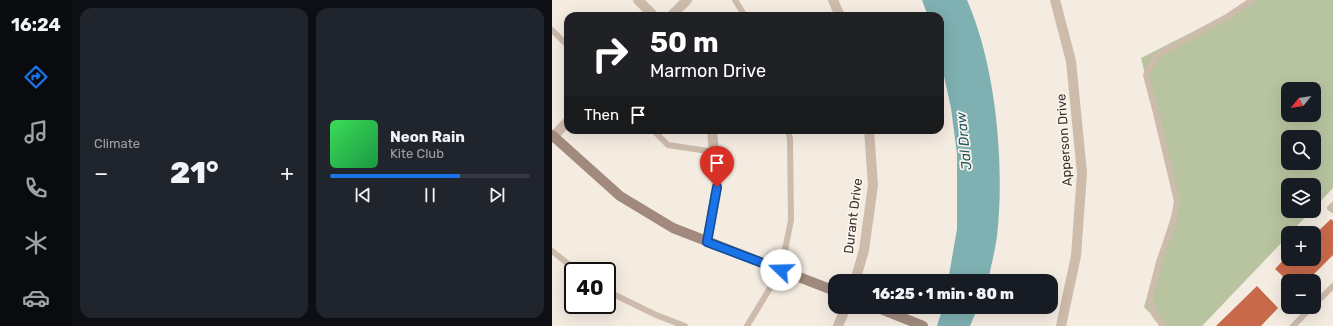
<!DOCTYPE html>
<meta charset="utf-8">
<style>
:root{--surface:#171b24;--page:#20242c;--text:#f1f3f6;--muted:#9ea1a6;--line:#363941;--accent:#1a73e8}
body{margin:0;font-family:Rubik,sans-serif;background:var(--page);color:var(--text);height:100vh;display:flex;flex-direction:column;font-size:15px;white-space:nowrap}
*{box-sizing:border-box;margin:0}
p{font-size:13px;color:var(--muted)}
.icon{flex:none;width:22px;height:22px;fill:none;stroke:currentColor;stroke-width:2;stroke-linecap:round;stroke-linejoin:round}
.map{position:relative;flex:1;overflow:hidden}
.sheet{display:flex;flex-direction:column;gap:8px;padding:8px;background:#0d0f14;width:480px}
.sheet>*{flex:none}
.guide{position:absolute;left:12px;top:12px;width:380px;height:122px;border-radius:12px;box-shadow:0 4px 16px #0002;background:#202124;color:#fff;overflow:hidden}
.needle{width:26px;rotate:240deg}
.tools{position:absolute;left:729px;top:82px;display:grid;gap:8px}
.tools a{display:grid;place-items:center;width:40px;height:40px;border-radius:8px;background:var(--surface);box-shadow:0 4px 16px #0002;font-size:20px}
.speed{position:absolute;left:12px;top:262px;display:flex;gap:8px;font-size:20px;font-weight:700;text-align:center}
.speed>*{display:grid;place-content:center;width:52px;height:52px;border-radius:50%;background:var(--surface);box-shadow:0 4px 16px #0002;line-height:1}
.speed .limit{border:2px solid #111;border-radius:6px;background:#fff;color:#111}
.pin{position:absolute;display:grid;place-items:center;width:34px;height:34px;color:#fff;margin:-41px -17px;border-radius:50% 50% 50% 0;rotate:-45deg;box-shadow:0 0 4px #0007}
.pin .icon{rotate:45deg}
.me{position:absolute;width:44px;margin:-22px;rotate:291deg;stroke-linejoin:round;filter:drop-shadow(0 0 3px #0008)}
.turn{display:flex;align-items:center;gap:14px;height:84px;padding:0 20px;font-size:18px}
.turn .icon{width:52px;height:52px;stroke-width:2.5}
.turn b{display:block;font-size:28px;line-height:34px}
.then{display:flex;align-items:center;height:38px;padding:0 20px;background:#0003;gap:8px;font-size:15px}
.big{font-size:30px;font-weight:800;line-height:1.1}
.sheet .widget{flex:1;display:flex;flex-direction:column;justify-content:center;gap:6px;min-width:0;padding:0 14px;border-radius:12px;background:var(--page)}
.song{display:flex;align-items:center;gap:12px}
.cover{width:48px;height:48px;border-radius:6px;background:linear-gradient(135deg,hsl(130 70% 55%),hsl(140 70% 35%))}
.played{height:4px;border-radius:2px;background:linear-gradient(90deg,var(--accent) 65%,var(--line) 65%)}
.keys{display:flex;justify-content:space-around;direction:ltr}
.heat{display:flex;justify-content:space-between;align-items:center;font-size:22px;direction:ltr}
.sheet .tiles{flex:1;display:grid;gap:8px;grid-template-columns:repeat(2,1fr)}
.trip{position:absolute;left:276px;top:274px;width:230px;height:40px;border-radius:12px;background:var(--surface);box-shadow:0 4px 16px #0002;font-weight:800;line-height:40px;text-align:center}
main{display:flex;flex:1;min-height:0}
.tabs{display:flex;flex-direction:column;width:72px;justify-content:space-around;align-items:center;background:#090b0e;color:var(--muted)}
.tabs .icon{width:28px;height:28px}
.tabs .selected{color:var(--accent)}
.tabs b{font-size:18px;color:var(--text)}
.map>svg:first-child{display:block}
</style>
<main>
<nav class="tabs">
<b>16:24</b>
<svg class="icon selected" aria-label="directions" viewBox="0 0 24 24"><path d="M12 3l9 9-9 9-9-9zM9 14v-3h6M13 9l2 2-2 2"/></svg>
<svg class="icon" aria-label="music" viewBox="0 0 24 24"><path d="M9 18V5l10-2v13"/><circle cx="6" cy="18" r="3"/><circle cx="16" cy="16" r="3"/></svg>
<svg class="icon" aria-label="phone" viewBox="0 0 24 24"><path d="M5 4h4l2 5-3 2q2 4 5 5l2-3 5 2v4C11 20 4 13 5 4z"/></svg>
<svg class="icon" aria-label="climate" viewBox="0 0 24 24"><path d="M12 3v18M4 7l16 10M4 17L20 7"/></svg>
<svg class="icon" aria-label="car" viewBox="0 0 24 24"><path d="M5 17H2v-5l4-1 3-4h7l3 4 3 1v5h-3M9 17h6M6 11h13"/><circle cx="7" cy="17" r="2"/><circle cx="17" cy="17" r="2"/></svg>
</nav>
<section class="sheet">
<div class="tiles">
<div class="widget"><p>Climate</p>
<div class="heat"><a>−</a><b class="big">21°</b><a>+</a></div>
</div>
<div class="widget">
<div class="song"><i class="cover"></i><div><b>Neon Rain</b><p>Kite Club</p></div></div>
<div class="played"></div>
<div class="keys"><svg class="icon" aria-label="previous" viewBox="0 0 24 24"><path d="M18 5L8 12l10 7zM5 5v14"/></svg><svg class="icon" aria-label="pause" viewBox="0 0 24 24"><path d="M8 5v14M16 5v14"/></svg><svg class="icon" aria-label="next" viewBox="0 0 24 24"><path d="M6 5l10 7-10 7zM19 5v14"/></svg></div>
</div>
</div>
</section>
<div class="map">
<svg width="781" height="326" viewBox="0 0 781 326">
<rect width="100%" height="100%" fill="#f4ebe1"/>
<path fill="#b8c4a0" fill-rule="evenodd" d="M697,0H781V188L762,208V185H736V211H759L738,233H736V236L650,326H611L592,307L624,200L589,58L678,13ZM736,89H762V115H736ZM736,137H762V163H736Z"/>
<path fill="#7fb0b2" d="M370,0H415C444,66 453,165 445,236C443,251 439,266 436,281H396L405,229V154L399,108L388,58V16H376Z
M391,307H426L418,326H385Z"/>
<path fill="#c8694b" d="M779,219L781,221V255L755,281H736L723,269L736,255V259H762V235Z
M705,286L726,308L709,326H664Z"/>
<g fill="none" stroke-linecap="round" stroke-linejoin="round">
<path stroke="#cdbbac" stroke-width="6" d="M183,0L193,16
M0,30L16,46
M101,130L116,145L162,152
M781,205L778,208L781,210
M0,251L25,271
M55,291L104,315L133,326
M762,305L781,286
M195,326L229,270L239,220L238,139L236,130
M611,326L602,314L598,297L607,262L622,219L625,201L604,113L594,75L605,55L675,17L700,0
M741,326L760,307"/>
<path stroke="#cdbbac" stroke-width="10" d="M86,0L102,16
M281,0L288,16
M503,0L519,61L530,173L524,256L509,326
M119,16L135,0
M0,138L16,121
M155,242L165,187L160,130
M303,281L312,250L321,185L317,130
M286,326L294,307"/>
<path stroke="#a18a7d" stroke-width="10" d="M0,135L68,196L121,228L283,291
M324,307L371,326"/>
</g>
<g fill="none" stroke-linecap="round" stroke-linejoin="round">
<defs>
<path id="route" d="M165,187L155,242L229,270"/>
</defs>
<use href="#route" stroke="#114b97" stroke-width="10"/>
<use href="#route" stroke="#1a73e8" stroke-width="7"/>
</g>
<g text-anchor="middle" dominant-baseline="central" stroke-width="3.5" stroke-linejoin="round" paint-order="stroke">
<g font-size="13" fill="#3b302b" stroke="#fbf5ee">
<text transform="translate(512 140) rotate(-94)">Apperson Drive</text>
<text transform="translate(301 216) rotate(-83)">Durant Drive</text>
</g>
<g font-size="14" font-style="italic" fill="#1f5a5e" stroke="#fbf5ee">
<text transform="translate(412 141) rotate(-96)">Jal Draw</text>
</g>
</g>
</svg>
<div class="tools">
<a><svg class="needle" viewBox="-14 -14 28 28"><path d="M0-13l5 13h-10z" fill="#e53935"/><path d="M0 13l5-13h-10z" fill="#9ea1a6"/></svg></a>
<a><svg class="icon" aria-label="search" viewBox="0 0 24 24"><circle cx="10" cy="10" r="6"/><path d="M15 15l6 6"/></svg></a>
<a><svg class="icon" aria-label="layers" viewBox="0 0 24 24"><path d="M12 4l9 5-9 5-9-5zM3 14l9 5 9-5"/></svg></a>
<a>+</a>
<a>−</a>
</div>
<div class="speed"><div class="limit">40</div></div>
<div class="pin" style="left:165px;top:187px;background:#d93025"><svg class="icon" aria-label="arrive" viewBox="0 0 24 24"><path d="M6 21V4h12l-3 4 3 4H6"/></svg></div>
<svg class="me" style="left:229px;top:270px" viewBox="-20 -20 40 40"><circle r="19" fill="#fff"/><path d="M0-13L10 11 0 6-10 11z" fill="#1a73e8"/></svg>
<div class="trip">16:25 · 1 min · 80 m</div>
<div class="guide">
<div class="turn"><svg class="icon" aria-label="right" viewBox="0 0 24 24"><path d="M7 20v-9h11M14 6l5 5-5 5"/></svg><div><b>50 m</b>Marmon Drive</div></div>
<div class="then">Then<svg class="icon" aria-label="arrive" viewBox="0 0 24 24"><path d="M6 21V4h12l-3 4 3 4H6"/></svg></div>
</div>
</div>
</main>
